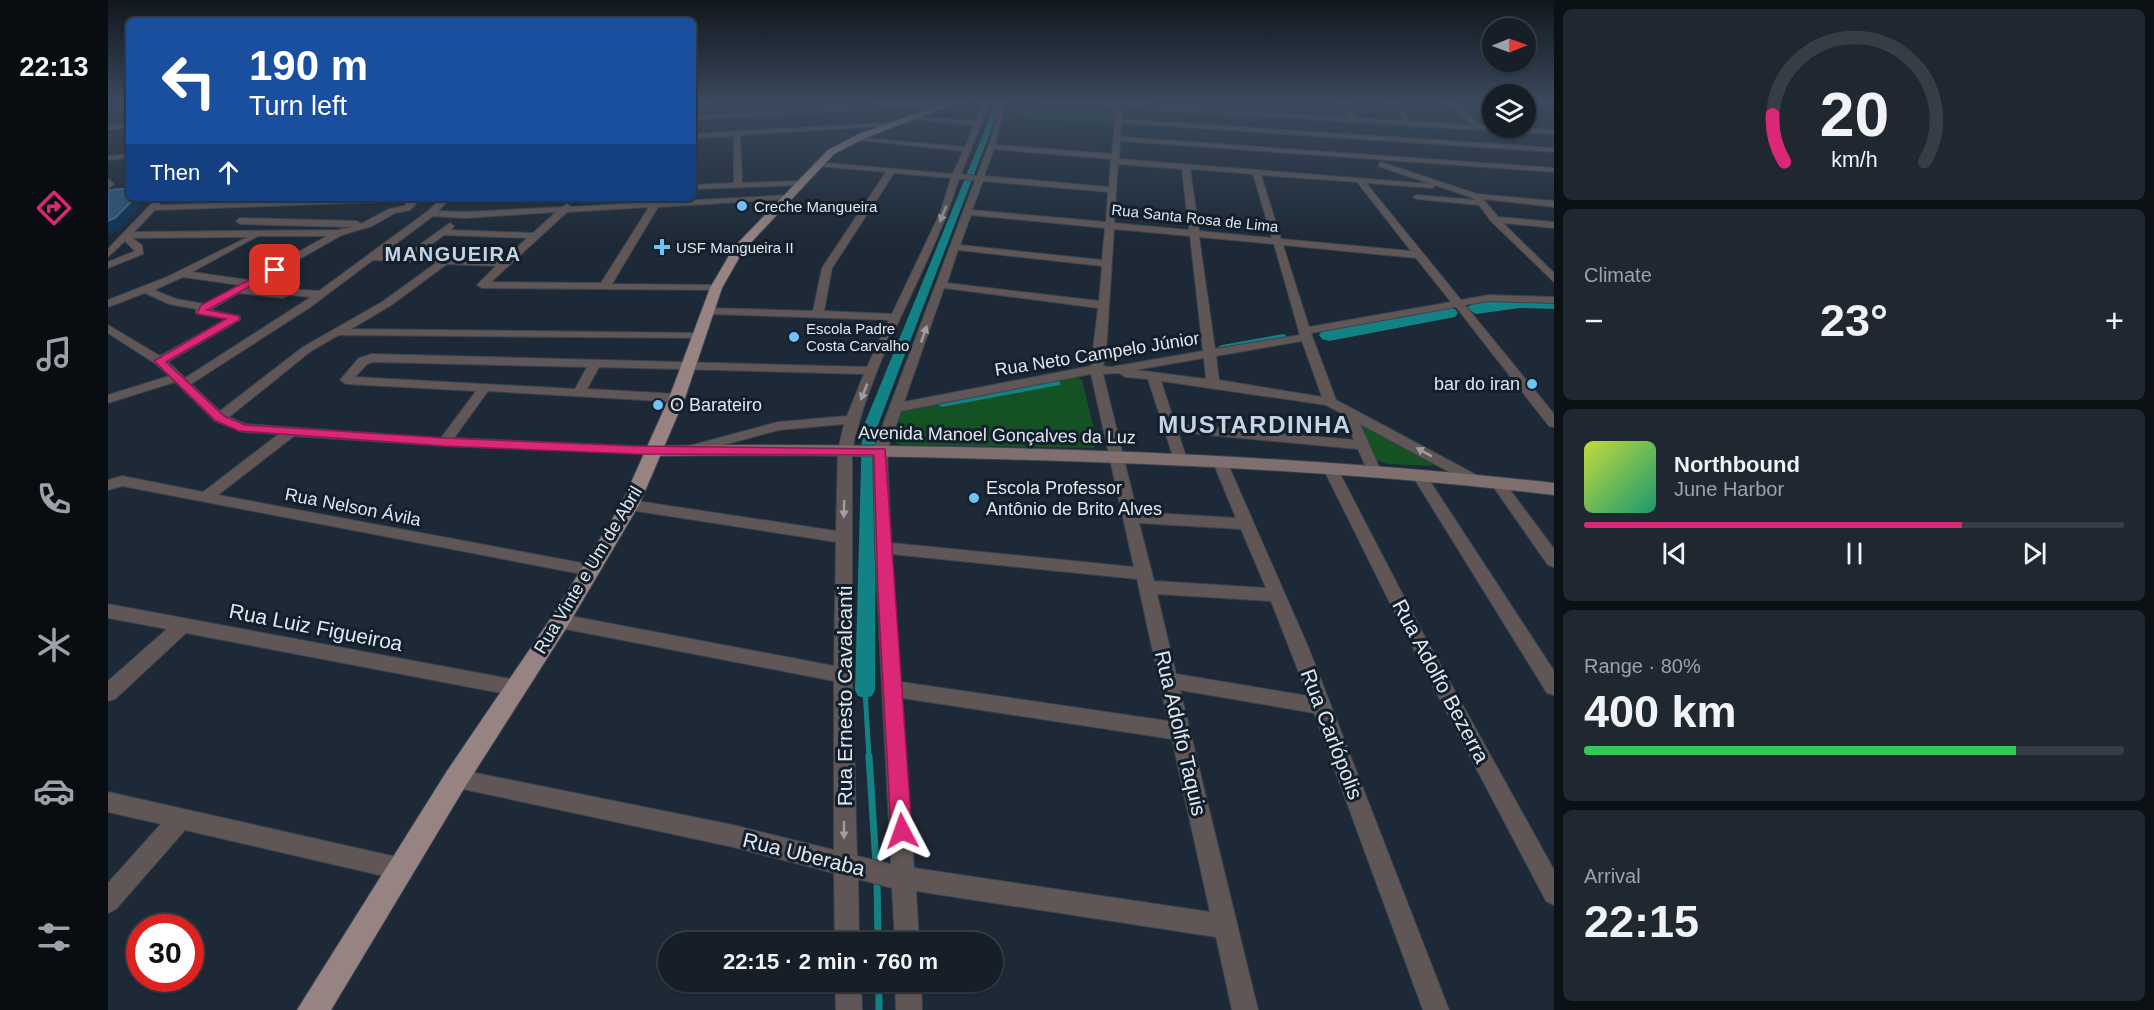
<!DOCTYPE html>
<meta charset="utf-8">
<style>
:root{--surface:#161f28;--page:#1f2730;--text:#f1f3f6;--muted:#9ea2a8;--line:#353d45;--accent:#db2777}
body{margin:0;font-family:Arial,sans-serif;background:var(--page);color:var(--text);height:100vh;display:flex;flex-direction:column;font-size:22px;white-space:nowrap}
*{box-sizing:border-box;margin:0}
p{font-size:20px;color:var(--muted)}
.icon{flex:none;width:33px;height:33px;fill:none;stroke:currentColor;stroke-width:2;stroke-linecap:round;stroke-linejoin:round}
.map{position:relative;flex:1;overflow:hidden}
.side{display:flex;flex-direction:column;gap:9px;padding:9px;background:#0c1116;width:600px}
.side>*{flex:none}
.banner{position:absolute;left:18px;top:18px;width:570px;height:183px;border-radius:9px;box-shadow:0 2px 4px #0004,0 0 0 2px var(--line);background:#1a4fa0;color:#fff;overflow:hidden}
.needle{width:39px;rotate:89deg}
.fabs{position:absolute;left:1374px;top:18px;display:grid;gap:12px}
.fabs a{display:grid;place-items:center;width:54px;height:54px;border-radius:50%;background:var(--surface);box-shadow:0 2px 4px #0004,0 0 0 2px var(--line);font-size:30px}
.speed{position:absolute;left:18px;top:914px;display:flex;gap:12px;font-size:30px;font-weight:700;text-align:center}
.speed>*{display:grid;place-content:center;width:78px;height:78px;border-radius:50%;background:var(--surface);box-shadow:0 2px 4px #0004,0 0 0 2px var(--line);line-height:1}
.speed .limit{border:9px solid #d22;background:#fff;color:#111}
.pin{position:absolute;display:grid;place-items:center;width:51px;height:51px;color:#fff;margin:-26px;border-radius:12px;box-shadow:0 3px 9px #0006}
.me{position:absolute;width:66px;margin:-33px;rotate:356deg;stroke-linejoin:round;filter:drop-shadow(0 0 4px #0008)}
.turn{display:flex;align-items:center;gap:21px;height:126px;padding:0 24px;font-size:27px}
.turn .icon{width:78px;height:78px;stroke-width:2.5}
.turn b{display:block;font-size:42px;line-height:51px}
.then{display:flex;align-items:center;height:57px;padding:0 24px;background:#0003;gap:12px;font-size:22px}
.big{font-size:45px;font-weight:600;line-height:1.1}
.side .widget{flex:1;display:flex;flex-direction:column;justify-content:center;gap:9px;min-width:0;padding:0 21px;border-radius:9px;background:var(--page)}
.side .dial{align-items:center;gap:0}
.dial svg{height:156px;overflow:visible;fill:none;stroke:var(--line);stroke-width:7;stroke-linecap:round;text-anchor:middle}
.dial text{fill:var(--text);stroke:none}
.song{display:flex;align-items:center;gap:18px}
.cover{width:72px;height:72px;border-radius:9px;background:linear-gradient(135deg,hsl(70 70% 55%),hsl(160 70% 35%))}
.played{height:6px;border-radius:3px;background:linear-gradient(90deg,var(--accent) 70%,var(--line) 70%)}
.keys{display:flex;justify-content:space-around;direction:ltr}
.heat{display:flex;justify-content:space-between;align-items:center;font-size:33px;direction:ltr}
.charge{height:9px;border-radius:4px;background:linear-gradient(90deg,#34c759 80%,var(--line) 0)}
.trip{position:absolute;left:550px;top:932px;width:345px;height:60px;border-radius:30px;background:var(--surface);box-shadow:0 2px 4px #0004,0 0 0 2px var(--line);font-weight:600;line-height:60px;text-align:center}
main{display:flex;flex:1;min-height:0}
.tab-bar{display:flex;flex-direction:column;width:108px;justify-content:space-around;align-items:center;background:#090c10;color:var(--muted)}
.tab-bar .icon{width:42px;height:42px}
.tab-bar .active{color:var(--accent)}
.tab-bar b{font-size:27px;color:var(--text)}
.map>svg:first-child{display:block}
</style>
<main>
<nav class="tab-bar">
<b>22:13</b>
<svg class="icon active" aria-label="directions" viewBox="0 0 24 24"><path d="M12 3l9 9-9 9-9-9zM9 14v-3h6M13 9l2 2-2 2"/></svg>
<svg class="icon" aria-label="music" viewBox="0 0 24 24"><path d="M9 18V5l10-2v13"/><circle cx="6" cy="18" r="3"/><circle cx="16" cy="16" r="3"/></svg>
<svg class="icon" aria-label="phone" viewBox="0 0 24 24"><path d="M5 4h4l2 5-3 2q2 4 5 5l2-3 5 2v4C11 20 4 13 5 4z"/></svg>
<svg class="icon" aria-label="climate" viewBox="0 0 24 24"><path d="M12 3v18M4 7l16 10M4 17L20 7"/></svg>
<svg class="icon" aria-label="car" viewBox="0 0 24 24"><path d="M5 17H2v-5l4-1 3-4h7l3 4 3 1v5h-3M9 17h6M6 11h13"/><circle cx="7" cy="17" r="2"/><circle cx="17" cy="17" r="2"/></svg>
<svg class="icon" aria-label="filters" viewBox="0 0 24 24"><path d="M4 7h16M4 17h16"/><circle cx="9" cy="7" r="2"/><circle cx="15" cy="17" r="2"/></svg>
</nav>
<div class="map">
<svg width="1446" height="1010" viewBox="0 0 1446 1010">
<rect width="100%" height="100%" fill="#1d2936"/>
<path fill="#145123" d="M907,102L1007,109V124L903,117Z
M969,377L974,380L990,445L986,448L792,445L783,439L792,411L801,407Z
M1255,424L1325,463V466L1280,464L1269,460L1251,425Z"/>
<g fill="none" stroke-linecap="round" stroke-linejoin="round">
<path stroke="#138284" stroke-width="5" d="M757,690L761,757"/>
<path stroke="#138284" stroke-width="7" d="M761,756L768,864
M769,879L770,942
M771,981V1010"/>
<path fill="#138284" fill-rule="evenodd" d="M882,101H889L893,104L768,430L767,690L764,696L757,698L750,696L747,690L754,430L887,105Z
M1175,334L1181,337L1179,339L1114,351L1108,348L1114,345Z
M948,378L952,379V385L834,407L828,403L834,399Z"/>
<path fill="#138284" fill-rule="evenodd" d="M1412,296L1446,297V309L1412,308L1368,314L1358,308L1368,302Z
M1340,307L1347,309L1350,313L1347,317L1221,341L1214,339L1211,335L1214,331L1221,329Z"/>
<defs>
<path id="minor" d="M585,101H603L585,104Z
M874,101H880L881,104L853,174L869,176L884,136L892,101H898L887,145L1004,154L1008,108L927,101L1011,103L1241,118L1228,101H1234L1249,118L1296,121L1282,101H1288L1303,121L1365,125L1337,101H1344L1374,126L1446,130V134L1306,126L1304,129L1299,125L1014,108L1013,119L1446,148V152L1013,123L1012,137L1446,168V172L1012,141L1011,159L1323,184L1270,166L1273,162L1369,194L1446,201V207L1375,199L1390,217L1446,222V228L1395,223L1446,273V282L1383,221L1371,205L1309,199L1305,197L1309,195L1367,200L1365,198L1327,185L1324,188L1258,183L1353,300L1381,295L1446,297V303L1381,301L1357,305L1446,414V427L1441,426L1348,307L1203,333L1228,400L1372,477L1374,480L1372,483H1362L1252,424L1273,471L1271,474H1261L1250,449L1070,432L1079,460L1072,464L1067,463L1040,379L1017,377L1011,373L995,374L1029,512L1128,518L1105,462L1112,458L1119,462L1201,649L1341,1010H1315L1206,713L1072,690L1150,1010H1124L1108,937L808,891L811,942H787L784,888L750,879L751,942H727L726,873L625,847L341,786L338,779L341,772L348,769L625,825L726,850V681L452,628L446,626L443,621L446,616L452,614L726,666L728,542L522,510L514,505L522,500L728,531L730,451L736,424L671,430L582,454L575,450L577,447L670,422L739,416L756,374L491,367L479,389L569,394L575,398L569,402L380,391L346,438L547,447L552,448L554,451L552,454L337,446L186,436L110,495L490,566L492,570L490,574L484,576L14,486L0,490V480L14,476L95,492L171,434L135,432L107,421L67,382L0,403V395L61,376L48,364L0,333V325L52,356L118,319L88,313V309L61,304L37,293L0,307V300L59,277L140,237L24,238L34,245L35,254L0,268V262L27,251L17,241L0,257V249L47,200H53L52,205L242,198H313L302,210L287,213L264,226L234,235L140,288L173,292L181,289L211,291L320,211L334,198H343L330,211L357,212L454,207L459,204L463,207L544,202L547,198H555L553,202L682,195V199H679L550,207L504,284L608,285L612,286V290L374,288L369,285L388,266L339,264L282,306L243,329L591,333L597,336L595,338L231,335L203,351L121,417L137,424L333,438L368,391L238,384L232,380L251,358L264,354L759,367L781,320L600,314L595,311L600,308L705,311L714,268L778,172L710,166L707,162L845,174L855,151L741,139L745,137L857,147L866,125L802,119L805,117L868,121ZM886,149L1003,159L1001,187L876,176ZM1010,164L1074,169L1081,230L1006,223ZM1082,169L1145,174L1164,238L1091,231ZM786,173L843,178L832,213L784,314L716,311L724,268ZM1153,175L1249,182L1303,251L1173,239ZM851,179L867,180L765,451L767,548L783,864L749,856L744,675V451C764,354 822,273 851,179ZM875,181L1000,192L998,222L864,210ZM300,201L296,206L281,209L253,224L249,221L132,218L128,221L132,224L243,227L230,230L26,232L47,210ZM541,207L493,283L383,282L459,212ZM448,212L425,233L343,230L346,226L342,223L296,256L273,255L325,216L357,218ZM863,215L997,228L994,260L852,245ZM1006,229L1082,236L1095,351L1003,367L995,366L998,353ZM336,235L419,238L395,261L308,256ZM150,236H219L140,280L84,272ZM1091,237L1166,244L1192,335L1107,349ZM1175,245L1308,258L1343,302L1201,327ZM850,250L994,266L991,301L839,283ZM265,260L328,263L274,302L195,347L112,411L83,384L201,308ZM75,277L131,285L97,304L68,299L46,290ZM836,288L990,308L983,366L796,402ZM131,293L174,298L182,295L203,297L77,378L60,362L132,320V316L102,310ZM1194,341L1214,397L1111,380L1108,356ZM1096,358L1098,379L1027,370ZM265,362L479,367L467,389L247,377L259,364ZM983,374L1026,567L783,543L779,451L793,411ZM1053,381L1218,405L1235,414L1246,440L1067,424ZM1031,523L1133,529L1158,588L1046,581ZM783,554L1029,579L1060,721L793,682ZM1049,594L1163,601L1200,696L1068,674ZM794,698L1064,739L1102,912L806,868Z
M1439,101H1446V103L1440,102Z
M840,104L842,107L763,109L585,120V116L763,105Z
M789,122L791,125L632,135L634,183L692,181L696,183L695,185L585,189V185L626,183V136L585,138V134Z
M21,123V127L0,130V126Z
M21,154V158L0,160V156Z
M0,179L6,184L0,189Z
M1222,464L1229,468L1313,630L1446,870V905L1438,901L1297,633L1215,468Z
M1311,470L1316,472L1446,671V695L1439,693L1304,475Z
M1389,477L1394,479L1446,549V567L1440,565L1382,482Z
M0,604L408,680L415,682L417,688L415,694L408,696L78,633L7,699L0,701V681L59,629L0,618Z
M0,792L293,858L301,861L304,869L301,877L293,880L77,830L8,909L0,913V883L53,824L0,812Z
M727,981H753L754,1010H728Z
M787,981H813L814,1010H788Z"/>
<path id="secondary" d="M632,445C903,445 1176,453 1446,483V495C1260,473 1074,464 886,459C773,456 660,454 547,456L539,451L547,446Z"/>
<path id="primary" d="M843,101H854L757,138L726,154L635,251L614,288L577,398L531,505L459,627L357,787L223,1010H189L339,771L445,615L513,505L561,398L602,288L626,247L720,150L751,134Z"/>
</defs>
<use href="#minor" stroke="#384450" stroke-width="2"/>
<use href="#secondary" stroke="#384450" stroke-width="2"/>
<use href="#primary" stroke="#384450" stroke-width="2"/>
<use href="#minor" fill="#605655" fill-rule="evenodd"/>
<use href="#secondary" fill="#7f6f6e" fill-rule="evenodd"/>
<use href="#primary" fill="#978382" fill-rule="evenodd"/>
</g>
<path fill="#103352" d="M27,198H41L13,228L7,230L0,236V221Z"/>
<path fill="#2d577c" stroke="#486d8e" stroke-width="1.5" d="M21,188V198H27L7,218L0,221V191L2,190Z"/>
<defs><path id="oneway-solid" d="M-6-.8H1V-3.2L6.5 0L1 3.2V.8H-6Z" transform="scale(1.5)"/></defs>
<g fill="#a09ea2">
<use href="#oneway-solid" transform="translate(835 214) rotate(112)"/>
<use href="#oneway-solid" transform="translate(816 334) rotate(-71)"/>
<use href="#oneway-solid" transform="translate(756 392) rotate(111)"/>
<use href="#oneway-solid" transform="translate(1316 452) rotate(-151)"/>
<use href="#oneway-solid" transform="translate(736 509) rotate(91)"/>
<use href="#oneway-solid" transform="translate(736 830) rotate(90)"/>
</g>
<linearGradient id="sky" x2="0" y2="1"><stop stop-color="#10171e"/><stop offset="0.42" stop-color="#3a495d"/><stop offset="1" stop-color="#3a495d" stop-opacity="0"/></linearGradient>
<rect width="1446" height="242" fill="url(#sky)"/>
<path fill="#db2777" stroke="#8e194d" stroke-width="1.5" d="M164,268L172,270L99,310L131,316V320L58,362L116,416L137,425L337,438L527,446L777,449L804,831L801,838L794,841L786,838L783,831L770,592L766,455L527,454L337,446L131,431L108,421L46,361L118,319L89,314L93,305Z"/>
<g fill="#70c2f4" stroke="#141f2c" stroke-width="2">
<circle cx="634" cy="206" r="6"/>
<path d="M551 238h6v6h6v6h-6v6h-6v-6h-6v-6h6z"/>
<circle cx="686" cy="337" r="6"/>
<circle cx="1424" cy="384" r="6"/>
<circle cx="550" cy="405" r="6"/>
<circle cx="866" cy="498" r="6"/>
</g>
<g text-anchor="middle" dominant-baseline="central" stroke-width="6" stroke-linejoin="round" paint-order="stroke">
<g font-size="15" fill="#dfe7ef" stroke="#141f2c" text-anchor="start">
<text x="646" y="206">Creche Mangueira</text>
<text x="568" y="247">USF Mangueira II</text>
<text x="698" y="328">Escola Padre<tspan x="698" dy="17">Costa Carvalho</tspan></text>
</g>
<g font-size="15" fill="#dfe7ef" stroke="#141f2c">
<text transform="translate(1087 218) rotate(6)">Rua Santa Rosa de Lima</text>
</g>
<g font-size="18" fill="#dfe7ef" stroke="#141f2c">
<text transform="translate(989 354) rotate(-9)">Rua Neto Campelo Júnior</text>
<text transform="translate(889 435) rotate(1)">Avenida Manoel Gonçalves da Luz</text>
<text transform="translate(245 507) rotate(11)">Rua Nelson Ávila</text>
<text transform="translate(480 570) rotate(-59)">Rua Vinte e Um de Abril</text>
</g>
<g font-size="18" fill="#dfe7ef" stroke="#141f2c" text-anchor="start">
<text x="1412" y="384" text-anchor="end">bar do iran</text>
<text x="562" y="405">O Barateiro</text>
<text x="878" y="488">Escola Professor<tspan x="878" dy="21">Antônio de Brito Alves</tspan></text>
</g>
<g font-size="20" font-weight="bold" letter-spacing="1.5" fill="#c4d4e5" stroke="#141f2c">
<text x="345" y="254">MANGUEIRA</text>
</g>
<g font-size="21" fill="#dfe7ef" stroke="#141f2c">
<text transform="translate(208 627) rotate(11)">Rua Luiz Figueiroa</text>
<text transform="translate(1333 681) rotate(62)">Rua Adolfo Bezerra</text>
<text transform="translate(736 696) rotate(-90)">Rua Ernesto Cavalcanti</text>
<text transform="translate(1073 733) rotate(77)">Rua Adolfo Taquis</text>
<text transform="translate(1224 734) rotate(69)">Rua Carlópolis</text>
<text transform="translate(696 854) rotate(14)">Rua Uberaba</text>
</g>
<g font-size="24" font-weight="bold" letter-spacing="1.5" fill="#c4d4e5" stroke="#141f2c">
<text x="1147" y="424">MUSTARDINHA</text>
</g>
</g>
</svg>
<div class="fabs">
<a><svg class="needle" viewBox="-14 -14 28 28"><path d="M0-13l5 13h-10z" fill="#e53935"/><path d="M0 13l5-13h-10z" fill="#9ea2a8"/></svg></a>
<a><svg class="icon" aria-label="layers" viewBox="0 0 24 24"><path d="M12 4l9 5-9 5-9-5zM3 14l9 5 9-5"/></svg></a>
</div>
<div class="speed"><div class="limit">30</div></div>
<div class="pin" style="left:167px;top:270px;background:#d93025"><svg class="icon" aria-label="arrive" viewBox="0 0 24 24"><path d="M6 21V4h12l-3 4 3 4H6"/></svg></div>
<svg class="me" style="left:794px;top:831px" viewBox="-20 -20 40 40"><path d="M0-17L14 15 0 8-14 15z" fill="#db2777" stroke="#fff" stroke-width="4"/></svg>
<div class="trip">22:15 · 2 min · 760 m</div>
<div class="banner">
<div class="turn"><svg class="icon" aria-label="left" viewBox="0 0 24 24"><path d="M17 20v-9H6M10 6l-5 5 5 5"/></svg><div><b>190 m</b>Turn left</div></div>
<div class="then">Then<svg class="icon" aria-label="ahead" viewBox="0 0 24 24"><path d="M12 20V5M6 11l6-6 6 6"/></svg></div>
</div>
</div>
<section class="side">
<div class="widget dial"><svg viewBox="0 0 100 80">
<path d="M14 69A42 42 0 1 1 86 69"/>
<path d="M14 69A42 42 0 0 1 8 45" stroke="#db2777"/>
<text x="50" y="56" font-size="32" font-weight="700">20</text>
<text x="50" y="72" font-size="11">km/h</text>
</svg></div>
<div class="widget"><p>Climate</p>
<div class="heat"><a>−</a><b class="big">23°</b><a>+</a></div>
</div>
<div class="widget">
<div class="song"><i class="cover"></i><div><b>Northbound</b><p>June Harbor</p></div></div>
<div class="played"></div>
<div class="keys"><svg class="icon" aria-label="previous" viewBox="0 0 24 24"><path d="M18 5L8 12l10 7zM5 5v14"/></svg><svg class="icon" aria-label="pause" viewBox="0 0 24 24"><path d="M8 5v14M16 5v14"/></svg><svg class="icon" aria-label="next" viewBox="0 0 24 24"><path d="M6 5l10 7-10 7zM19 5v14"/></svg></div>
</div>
<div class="widget"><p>Range · 80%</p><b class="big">400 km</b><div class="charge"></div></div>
<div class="widget"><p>Arrival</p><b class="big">22:15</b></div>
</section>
</main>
